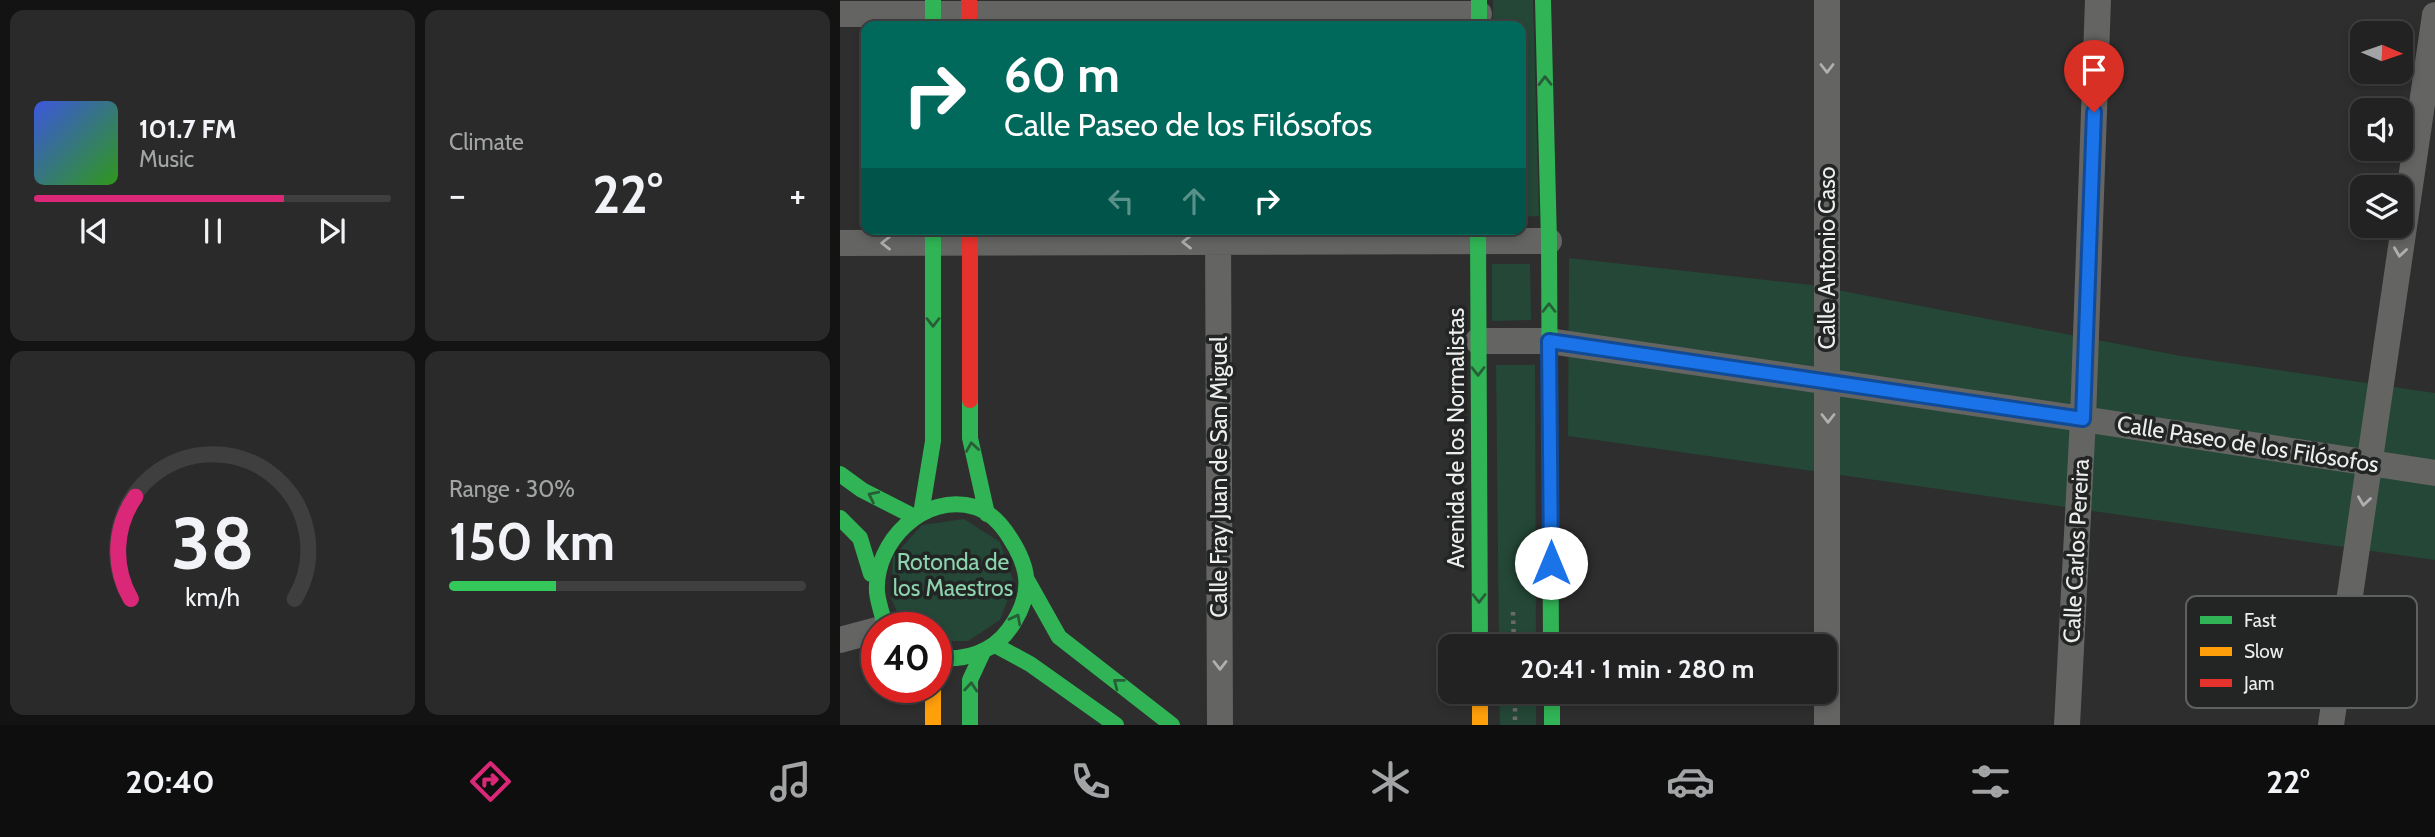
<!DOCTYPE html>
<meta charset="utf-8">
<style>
:root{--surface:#222;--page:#2a2a2a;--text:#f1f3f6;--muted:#a2a4a5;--line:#3f3f40;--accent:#db2777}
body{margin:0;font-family:Cabin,sans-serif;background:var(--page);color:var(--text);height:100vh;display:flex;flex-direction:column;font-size:26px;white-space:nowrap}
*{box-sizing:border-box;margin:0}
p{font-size:23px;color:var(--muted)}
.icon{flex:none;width:38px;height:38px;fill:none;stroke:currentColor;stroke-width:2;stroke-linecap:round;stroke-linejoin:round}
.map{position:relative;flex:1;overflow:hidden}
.details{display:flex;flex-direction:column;gap:10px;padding:10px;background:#131313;width:840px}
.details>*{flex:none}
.guide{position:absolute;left:21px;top:21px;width:665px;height:214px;border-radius:14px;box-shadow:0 4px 10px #0003,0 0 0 2px var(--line);background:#00695c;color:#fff;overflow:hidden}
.needle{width:46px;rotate:92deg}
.controls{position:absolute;left:1510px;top:21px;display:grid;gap:14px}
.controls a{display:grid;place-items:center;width:63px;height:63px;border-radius:14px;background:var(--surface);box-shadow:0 4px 10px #0003,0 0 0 2px var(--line);font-size:35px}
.speed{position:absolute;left:21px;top:612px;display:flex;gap:14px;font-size:35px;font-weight:700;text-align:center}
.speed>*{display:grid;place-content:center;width:91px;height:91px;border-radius:50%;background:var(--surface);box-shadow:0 4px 10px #0003,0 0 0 2px var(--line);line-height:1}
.speed .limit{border:10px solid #d22;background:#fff;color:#111}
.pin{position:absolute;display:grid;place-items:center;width:60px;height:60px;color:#fff;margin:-72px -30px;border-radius:50% 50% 50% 0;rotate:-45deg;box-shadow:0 0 7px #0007}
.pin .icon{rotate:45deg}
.me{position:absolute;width:77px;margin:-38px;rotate:0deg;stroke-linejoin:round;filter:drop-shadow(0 0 5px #0008)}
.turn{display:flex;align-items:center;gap:24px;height:147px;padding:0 28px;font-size:32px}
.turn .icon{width:91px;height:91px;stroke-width:2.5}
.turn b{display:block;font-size:49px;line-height:60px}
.lanes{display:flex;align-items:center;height:66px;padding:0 28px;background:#0003;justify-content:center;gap:35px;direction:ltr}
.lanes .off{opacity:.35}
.big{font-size:52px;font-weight:700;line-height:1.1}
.details .card{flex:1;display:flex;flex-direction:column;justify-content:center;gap:10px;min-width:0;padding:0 24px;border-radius:14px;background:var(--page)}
.details .dial{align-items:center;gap:0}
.dial svg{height:182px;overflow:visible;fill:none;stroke:var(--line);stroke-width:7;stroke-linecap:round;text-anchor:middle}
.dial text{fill:var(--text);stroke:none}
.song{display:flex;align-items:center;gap:21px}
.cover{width:84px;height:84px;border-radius:10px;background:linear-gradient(135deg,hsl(230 70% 55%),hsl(110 70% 35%))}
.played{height:7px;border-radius:4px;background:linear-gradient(90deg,var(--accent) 70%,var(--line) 70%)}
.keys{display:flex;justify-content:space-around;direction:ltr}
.heat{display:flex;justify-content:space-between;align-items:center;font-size:38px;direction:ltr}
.charge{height:10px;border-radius:5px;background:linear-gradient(90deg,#34c759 30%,var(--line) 0)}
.details .tiles{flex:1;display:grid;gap:10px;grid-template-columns:repeat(2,1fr)}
.trip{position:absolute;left:598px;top:634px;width:399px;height:70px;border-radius:14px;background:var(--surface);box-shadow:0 4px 10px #0003,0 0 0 2px var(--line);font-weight:700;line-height:70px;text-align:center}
.tabs{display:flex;height:112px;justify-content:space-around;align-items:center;background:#0e0e0e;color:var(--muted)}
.tabs .icon{width:49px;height:49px}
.tabs .on{color:var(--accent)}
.tabs b{font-size:32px;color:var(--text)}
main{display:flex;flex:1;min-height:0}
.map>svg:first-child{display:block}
</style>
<main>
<section class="details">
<div class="tiles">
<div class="card">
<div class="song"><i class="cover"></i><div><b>101.7 FM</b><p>Music</p></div></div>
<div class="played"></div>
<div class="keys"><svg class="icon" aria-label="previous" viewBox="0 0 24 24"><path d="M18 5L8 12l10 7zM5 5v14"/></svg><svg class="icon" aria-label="pause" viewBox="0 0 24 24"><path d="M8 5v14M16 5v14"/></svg><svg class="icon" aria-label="next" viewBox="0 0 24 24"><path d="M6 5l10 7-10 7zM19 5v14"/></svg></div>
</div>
<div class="card"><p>Climate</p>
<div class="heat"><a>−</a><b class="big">22°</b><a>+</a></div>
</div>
<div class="card dial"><svg viewBox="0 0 100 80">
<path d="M14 69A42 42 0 1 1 86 69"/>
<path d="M14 69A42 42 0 0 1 16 24" stroke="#db2777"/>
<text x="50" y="56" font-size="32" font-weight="700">38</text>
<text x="50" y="72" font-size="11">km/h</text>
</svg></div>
<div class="card"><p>Range · 30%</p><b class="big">150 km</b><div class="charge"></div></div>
</div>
</section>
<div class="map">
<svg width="1595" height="725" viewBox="0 0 1595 725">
<rect width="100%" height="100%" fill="#2d2e2d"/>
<path fill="#244737" d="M653,0H693L699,216L681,217V26H653Z
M729,258L971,285L1341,356L1595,393V560L728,436Z
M652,264H690L691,320L652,321Z
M656,365H695L696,646H659Z
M124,519L160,542L174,583L160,620L128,641H96V628H71L59,616L51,598L53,557L82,525Z
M659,691H696V725H660Z"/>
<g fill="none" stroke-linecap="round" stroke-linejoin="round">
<path stroke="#6a6a6a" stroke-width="4.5" stroke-dasharray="3.5 5" stroke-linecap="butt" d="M673,612L674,646
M675,691V725"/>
<path stroke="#646463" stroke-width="26" d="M987,0V725
M0,14H639
M378,229L380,725
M0,243L709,241
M638,341H709L1243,419L1595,473
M0,640L37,630
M1227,725L1243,419L1258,0
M1491,725L1595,15"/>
<path stroke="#30b455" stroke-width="16" d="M93,0V26
M639,0V26
M703,0L709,241L711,646
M638,229L640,646
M130,400V438L147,514
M0,474L22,490L69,514
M82,508L93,441V229
M0,518L20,538L31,574
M187,580L219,637L332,725
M46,628C43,617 38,603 37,592C34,542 84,492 135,507C150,512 162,525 170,538C189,567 193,591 174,622C157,651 128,661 96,658
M155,645L190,664L276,725
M712,691V725
M130,725V680L143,652"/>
<path stroke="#ff9f0a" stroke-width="16" d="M93,688V725
M640,691V725"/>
<path stroke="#e5322d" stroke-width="16" d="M129,0V26
M130,229V400"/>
</g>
<defs><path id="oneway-chevron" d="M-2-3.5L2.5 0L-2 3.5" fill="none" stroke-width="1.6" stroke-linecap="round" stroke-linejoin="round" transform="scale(1.75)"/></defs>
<g stroke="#afb0af">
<use href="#oneway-chevron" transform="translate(987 68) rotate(90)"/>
<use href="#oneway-chevron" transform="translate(347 242) rotate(180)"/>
<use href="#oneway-chevron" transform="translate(46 243) rotate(180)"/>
<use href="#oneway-chevron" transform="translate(1560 252) rotate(98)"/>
<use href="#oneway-chevron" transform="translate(988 418) rotate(90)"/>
<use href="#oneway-chevron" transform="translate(1524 501) rotate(98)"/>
<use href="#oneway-chevron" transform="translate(380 665) rotate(90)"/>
</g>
<g stroke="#285e37">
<use href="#oneway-chevron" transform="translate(705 81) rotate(-91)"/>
<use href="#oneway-chevron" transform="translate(709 308) rotate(-90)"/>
<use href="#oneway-chevron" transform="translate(93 322) rotate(90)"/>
<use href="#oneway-chevron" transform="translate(638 371) rotate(90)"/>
<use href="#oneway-chevron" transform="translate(132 447) rotate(-99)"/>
<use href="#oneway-chevron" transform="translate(33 496) rotate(-154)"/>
<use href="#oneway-chevron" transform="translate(639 598) rotate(90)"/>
<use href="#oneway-chevron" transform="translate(176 619) rotate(-62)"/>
<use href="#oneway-chevron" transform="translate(278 683) rotate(-142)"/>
<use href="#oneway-chevron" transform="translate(131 687) rotate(-85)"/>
</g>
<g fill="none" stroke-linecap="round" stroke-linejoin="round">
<defs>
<path id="route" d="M711,563L709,341L1243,419L1254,112"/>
</defs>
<use href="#route" stroke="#114b97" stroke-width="18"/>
<use href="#route" stroke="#1a73e8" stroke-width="12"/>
</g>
<g text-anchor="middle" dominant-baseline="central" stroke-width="7" stroke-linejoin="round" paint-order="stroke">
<g font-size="23" fill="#eceeed" stroke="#222523">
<text transform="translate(987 258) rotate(-90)">Calle Antonio Caso</text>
<text transform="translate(616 438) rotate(-90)">Avenida de los Normalistas</text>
<text transform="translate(1408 444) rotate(9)">Calle Paseo de los Filósofos</text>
<text transform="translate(379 477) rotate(-90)">Calle Fray Juan de San Miguel</text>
<text transform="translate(1236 551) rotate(-87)">Calle Carlos Pereira</text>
</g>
<g font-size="23" fill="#8cd3ae" stroke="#222523">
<text x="113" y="562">Rotonda de<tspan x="113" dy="26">los Maestros</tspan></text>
</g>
</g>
<rect x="1346" y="596" width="231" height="112" rx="10" fill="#222523" stroke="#5f6160" stroke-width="2"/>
<rect x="1360" y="616" width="32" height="8" fill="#30b455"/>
<rect x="1360" y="647" width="32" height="9" fill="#ff9f0a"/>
<rect x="1360" y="679" width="32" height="8" fill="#e5322d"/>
<g font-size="19" fill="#eceeed">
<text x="1404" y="627">Fast</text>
<text x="1404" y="658">Slow</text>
<text x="1404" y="690">Jam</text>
</g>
</svg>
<div class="controls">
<a><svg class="needle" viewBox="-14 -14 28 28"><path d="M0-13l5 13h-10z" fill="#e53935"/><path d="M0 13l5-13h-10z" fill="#a2a4a5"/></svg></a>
<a><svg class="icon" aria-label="sound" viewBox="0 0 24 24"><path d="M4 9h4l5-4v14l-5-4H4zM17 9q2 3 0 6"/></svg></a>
<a><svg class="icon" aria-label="layers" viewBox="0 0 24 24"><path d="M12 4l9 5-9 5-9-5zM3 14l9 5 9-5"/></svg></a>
</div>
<div class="speed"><div class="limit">40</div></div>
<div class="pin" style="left:1254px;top:112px;background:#d93025"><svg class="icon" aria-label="arrive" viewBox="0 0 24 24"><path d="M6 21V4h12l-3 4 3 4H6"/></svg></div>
<svg class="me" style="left:711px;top:563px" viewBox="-20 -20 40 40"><circle r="19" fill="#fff"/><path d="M0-13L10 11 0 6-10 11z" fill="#1a73e8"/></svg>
<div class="trip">20:41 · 1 min · 280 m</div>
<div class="guide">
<div class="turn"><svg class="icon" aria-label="right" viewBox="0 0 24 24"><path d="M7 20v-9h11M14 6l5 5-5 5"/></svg><div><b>60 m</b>Calle Paseo de los Filósofos</div></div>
<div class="lanes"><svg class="icon off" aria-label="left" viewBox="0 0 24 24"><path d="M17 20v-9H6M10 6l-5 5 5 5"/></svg><svg class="icon off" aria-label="ahead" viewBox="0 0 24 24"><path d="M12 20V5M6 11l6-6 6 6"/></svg><svg class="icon" aria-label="right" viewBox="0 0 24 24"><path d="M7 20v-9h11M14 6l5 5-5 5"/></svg></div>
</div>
</div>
</main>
<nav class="tabs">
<b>20:40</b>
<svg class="icon on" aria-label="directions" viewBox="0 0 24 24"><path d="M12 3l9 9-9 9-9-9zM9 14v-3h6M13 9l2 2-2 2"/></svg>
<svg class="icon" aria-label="music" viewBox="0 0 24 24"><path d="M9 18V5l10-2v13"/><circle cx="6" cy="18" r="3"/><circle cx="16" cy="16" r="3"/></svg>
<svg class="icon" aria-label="phone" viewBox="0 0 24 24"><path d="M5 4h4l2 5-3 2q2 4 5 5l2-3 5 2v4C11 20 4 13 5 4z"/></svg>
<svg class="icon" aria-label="climate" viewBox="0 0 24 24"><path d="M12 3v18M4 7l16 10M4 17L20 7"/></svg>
<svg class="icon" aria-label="car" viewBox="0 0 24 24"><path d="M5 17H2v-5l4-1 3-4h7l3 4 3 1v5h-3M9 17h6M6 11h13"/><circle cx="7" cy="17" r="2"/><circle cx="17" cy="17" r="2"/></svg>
<svg class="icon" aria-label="filters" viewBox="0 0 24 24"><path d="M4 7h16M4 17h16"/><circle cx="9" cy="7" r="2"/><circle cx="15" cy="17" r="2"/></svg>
<b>22°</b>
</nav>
